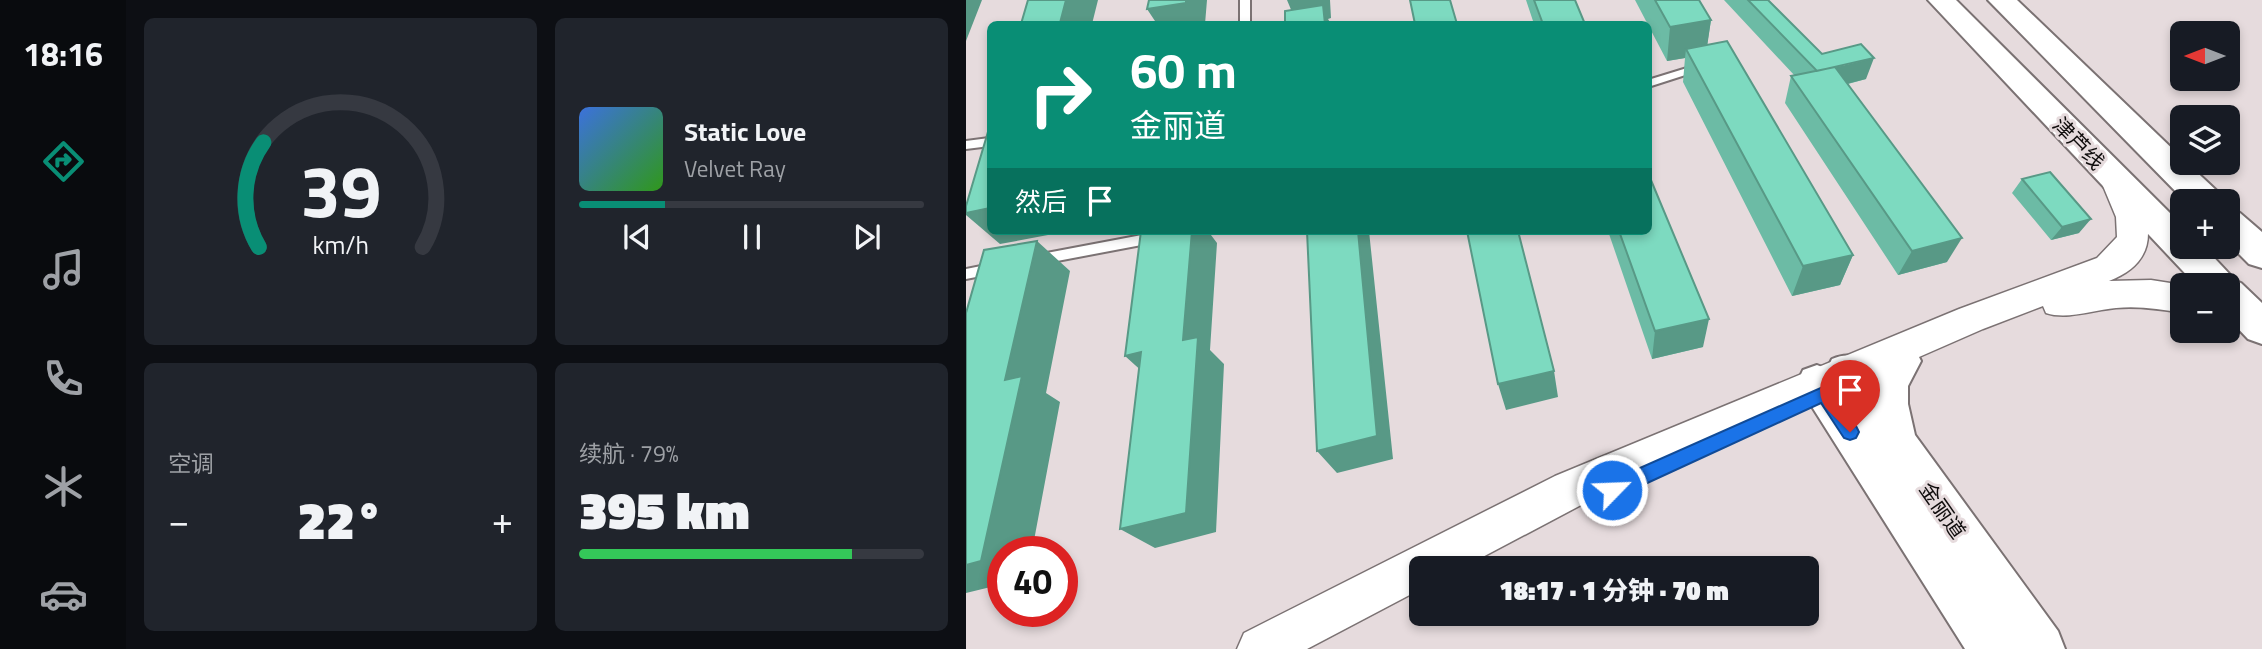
<!DOCTYPE html>
<html lang="zh">
<meta charset="utf-8">
<style>
:root{--surface:#171b24;--page:#20242c;--text:#f1f3f6;--muted:#9ea1a6;--line:#363941;--accent:#098e75}
body{margin:0;font-family:"Titillium Web","Noto Sans SC",sans-serif;background:var(--page);color:var(--text);height:100vh;display:flex;flex-direction:column;font-size:26px;white-space:nowrap}
*{box-sizing:border-box;margin:0}
p{font-size:23px;color:var(--muted)}
.icon{flex:none;width:38px;height:38px;fill:none;stroke:currentColor;stroke-width:2;stroke-linecap:round;stroke-linejoin:round}
.map{position:relative;flex:1;overflow:hidden}
.panel{display:flex;flex-direction:column;gap:18px;padding:18px;background:#0d0f14;width:840px}
.panel>*{flex:none}
.hud{position:absolute;left:21px;top:21px;width:665px;height:214px;border-radius:10px;box-shadow:0 4px 10px #0003;background:#098e75;color:#fff;overflow:hidden}
.needle{width:46px;rotate:270deg}
.fabs{position:absolute;left:1204px;top:21px;display:grid;gap:14px}
.fabs a{display:grid;place-items:center;width:70px;height:70px;border-radius:10px;background:var(--surface);box-shadow:0 4px 10px #0003;font-size:35px}
.speed{position:absolute;left:21px;top:536px;display:flex;gap:14px;font-size:35px;font-weight:700;text-align:center}
.speed>*{display:grid;place-content:center;width:91px;height:91px;border-radius:50%;background:var(--surface);box-shadow:0 4px 10px #0003;line-height:1}
.speed .limit{border:10px solid #d22;background:#fff;color:#111}
.pin{position:absolute;display:grid;place-items:center;width:60px;height:60px;color:#fff;margin:-72px -30px;border-radius:50% 50% 50% 0;rotate:-45deg;box-shadow:0 0 7px #0007}
.pin .icon{rotate:45deg}
.me{position:absolute;width:77px;margin:-38px;rotate:66deg;stroke-linejoin:round;filter:drop-shadow(0 0 5px #0008)}
.turn{display:flex;align-items:center;gap:24px;height:147px;padding:0 28px;font-size:32px}
.turn .icon{width:91px;height:91px;stroke-width:2.5}
.turn b{display:block;font-size:49px;line-height:60px}
.then{display:flex;align-items:center;height:66px;padding:0 28px;background:#0003;gap:14px;font-size:26px}
.big{font-size:52px;font-weight:800;line-height:1.1}
.panel .widget{flex:1;display:flex;flex-direction:column;justify-content:center;gap:10px;min-width:0;padding:0 24px;border-radius:10px;background:var(--page)}
.panel .dial{align-items:center;gap:0}
.dial svg{height:182px;overflow:visible;fill:none;stroke:var(--line);stroke-width:7;stroke-linecap:round;text-anchor:middle}
.dial text{fill:var(--text);stroke:none}
.song{display:flex;align-items:center;gap:21px}
.cover{width:84px;height:84px;border-radius:10px;background:linear-gradient(135deg,hsl(220 70% 55%),hsl(110 70% 35%))}
.played{height:7px;border-radius:4px;background:linear-gradient(90deg,var(--accent) 25%,var(--line) 25%)}
.keys{display:flex;justify-content:space-around;direction:ltr}
.heat{display:flex;justify-content:space-between;align-items:center;font-size:38px;direction:ltr}
.charge{height:10px;border-radius:5px;background:linear-gradient(90deg,#34c759 79%,var(--line) 0)}
.panel .tiles{flex:1;display:grid;gap:18px;grid-template-columns:repeat(2,1fr)}
.trip{position:absolute;left:443px;top:556px;width:410px;height:70px;border-radius:10px;background:var(--surface);box-shadow:0 4px 10px #0003;font-weight:800;line-height:70px;text-align:center}
main{display:flex;flex:1;min-height:0}
.menu{display:flex;flex-direction:column;width:126px;justify-content:space-around;align-items:center;background:#090b0e;color:var(--muted)}
.menu .icon{width:49px;height:49px}
.menu .on{color:var(--accent)}
.menu b{font-size:32px;color:var(--text)}
.map>svg:first-child{display:block}
</style>
<main>
<nav class="menu">
<b>18:16</b>
<svg class="icon on" aria-label="directions" viewBox="0 0 24 24"><path d="M12 3l9 9-9 9-9-9zM9 14v-3h6M13 9l2 2-2 2"/></svg>
<svg class="icon" aria-label="music" viewBox="0 0 24 24"><path d="M9 18V5l10-2v13"/><circle cx="6" cy="18" r="3"/><circle cx="16" cy="16" r="3"/></svg>
<svg class="icon" aria-label="phone" viewBox="0 0 24 24"><path d="M5 4h4l2 5-3 2q2 4 5 5l2-3 5 2v4C11 20 4 13 5 4z"/></svg>
<svg class="icon" aria-label="climate" viewBox="0 0 24 24"><path d="M12 3v18M4 7l16 10M4 17L20 7"/></svg>
<svg class="icon" aria-label="car" viewBox="0 0 24 24"><path d="M5 17H2v-5l4-1 3-4h7l3 4 3 1v5h-3M9 17h6M6 11h13"/><circle cx="7" cy="17" r="2"/><circle cx="17" cy="17" r="2"/></svg>
</nav>
<section class="panel">
<div class="tiles">
<div class="widget dial"><svg viewBox="0 0 100 80">
<path d="M14 69A42 42 0 1 1 86 69"/>
<path d="M14 69A42 42 0 0 1 16 23" stroke="#098e75"/>
<text x="50" y="56" font-size="32" font-weight="700">39</text>
<text x="50" y="72" font-size="11">km/h</text>
</svg></div>
<div class="widget">
<div class="song"><i class="cover"></i><div><b>Static Love</b><p>Velvet Ray</p></div></div>
<div class="played"></div>
<div class="keys"><svg class="icon" aria-label="previous" viewBox="0 0 24 24"><path d="M18 5L8 12l10 7zM5 5v14"/></svg><svg class="icon" aria-label="pause" viewBox="0 0 24 24"><path d="M8 5v14M16 5v14"/></svg><svg class="icon" aria-label="next" viewBox="0 0 24 24"><path d="M6 5l10 7-10 7zM19 5v14"/></svg></div>
</div>
<div class="widget"><p>空调</p>
<div class="heat"><a>−</a><b class="big">22°</b><a>+</a></div>
</div>
<div class="widget"><p>续航 · 79%</p><b class="big">395 km</b><div class="charge"></div></div>
</div>
</section>
<div class="map">
<svg width="1296" height="649" viewBox="0 0 1296 649">
<rect width="100%" height="100%" fill="#e6dbdd"/>
<g fill="none" stroke-linecap="round" stroke-linejoin="round">
<defs>
<path id="service" d="M274,0H284V24H274Z
M734,64L739,67L738,69L682,87V80Z
M23,138L24,146L0,149V141Z
M197,231H229L223,236L70,265L63,260L70,255Z
M30,263L35,264L37,268L35,272L0,279V269Z"/>
<path id="tertiary" d="M1150,170L1161,173C1184,214 1200,259 1143,281L1185,280L1217,285L1216,313C1194,309 1173,306 1150,308C1128,310 1101,320 1080,313L1077,306L1017,329L617,504L494,569H455V589L341,649H271L278,633L589,476L993,309L1131,258L1151,237L1150,217L1135,181L1139,173Z"/>
<path id="secondary" d="M935,344L949,349L955,361L942,386V404L949,435L1092,631L1099,649H999L831,383L837,370L851,365L861,369L866,359C886,351 893,357 905,374L921,349Z"/>
<path id="trunk" d="M962,0H990L1216,225V247H1238L1270,281L1275,283L1296,303V344L1282,339L1262,318V285H1230Z
M1022,0H1051L1216,158V163H1221L1252,192L1257,201H1219Z
M1262,209L1274,213L1296,232V268L1283,264L1262,243Z"/>
</defs>
<use href="#service" stroke="#7b7273" stroke-width="4"/>
<use href="#tertiary" stroke="#7b7273" stroke-width="3"/>
<use href="#secondary" stroke="#7b7273" stroke-width="4"/>
<use href="#trunk" stroke="#7b7273" stroke-width="4"/>
<use href="#service" fill="#fff" fill-rule="evenodd"/>
<use href="#tertiary" fill="#fff" fill-rule="evenodd"/>
<use href="#secondary" fill="#fff" fill-rule="evenodd"/>
<use href="#trunk" fill="#fff" fill-rule="evenodd"/>
</g>
<path fill="#6cbba5" d="M560,0H609L619,24H568Z
M669,0H733L745,20L741,45L887,255L874,285L826,296L717,82L719,58L701,61Z
M758,0H802L856,54L900,79L882,84L981,262L932,275L819,103L825,76H829Z
M1056,179L1113,233L1085,240L1046,193Z
M642,231H682L737,347L686,359Z"/>
<path fill="#589986" d="M0,0H16L0,41Z
M100,0H132L126,24H84Z
M220,0H241L239,24H191L181,9Z
M321,0H364L365,18L362,19L365,24H331Z
M745,20L740,54L720,49L719,58L701,61L704,27Z
M908,58L900,79L845,93L851,72Z
M24,208V231H83L82,235L34,244L0,215V213Z
M1125,219L1113,233L1085,240L1096,227Z
M226,231H242L251,243L244,350L258,364L250,532L189,548L154,529L217,340Z
M392,231H403L427,459L371,473L351,451Z
M996,238L981,262L932,275L946,251Z
M71,241L104,271L80,393L94,402L66,551H37V584L0,593V565L39,380Z
M887,255L874,285L826,296L837,266Z
M743,319L737,347L686,359L689,331Z
M175,352L189,383L159,356Z
M588,371L592,397L540,410L532,384Z"/>
<path fill="#7ddac0" stroke="#589986" stroke-width="2" d="M62,0H100L94,23L84,24H55Z
M183,0H220V3L181,9Z
M444,0H484L491,24H449Z
M568,0H609L619,24H577Z
M689,0H733L745,20L704,27Z
M782,0H802L856,54L895,44L908,58L851,71Z
M357,5L359,24H319V11Z
M761,41L887,255L837,266L720,49Z
M869,67L996,238L946,251L825,76Z
M24,125V208L0,213V206Z
M1084,172L1125,219L1096,227L1056,179Z
M682,173L743,319L689,331L653,231H682Z
M175,231H226L217,340L232,337L220,513L154,529L175,352L159,356Z
M341,231H392L411,436L351,451Z
M501,231H552L588,371L532,384Z
M71,241L39,380L56,376L15,561L0,565V313L18,250Z"/>
<path fill="#1a73e8" stroke="#114b97" stroke-width="2" d="M859,386L865,388L890,426L893,432L890,438L884,440L878,438L855,403L653,496L646,499L640,496L637,490L640,483Z"/>
<g text-anchor="middle" dominant-baseline="central" stroke-width="6" stroke-linejoin="round" paint-order="stroke">
<g font-size="21" fill="#100d0d" stroke="#e6dbdd">
<text transform="translate(1113 143) rotate(46)">津芦线</text>
<text transform="translate(977 510) rotate(55)">金丽道</text>
</g>
</g>
</svg>
<div class="fabs">
<a><svg class="needle" viewBox="-14 -14 28 28"><path d="M0-13l5 13h-10z" fill="#e53935"/><path d="M0 13l5-13h-10z" fill="#9ea1a6"/></svg></a>
<a><svg class="icon" aria-label="layers" viewBox="0 0 24 24"><path d="M12 4l9 5-9 5-9-5zM3 14l9 5 9-5"/></svg></a>
<a>+</a>
<a>−</a>
</div>
<div class="speed"><div class="limit">40</div></div>
<div class="pin" style="left:884px;top:432px;background:#d93025"><svg class="icon" aria-label="arrive" viewBox="0 0 24 24"><path d="M6 21V4h12l-3 4 3 4H6"/></svg></div>
<svg class="me" style="left:646px;top:490px" viewBox="-20 -20 40 40"><circle r="17" fill="#1a73e8" stroke="#fff" stroke-width="3"/><path d="M0-11L8 9 0 5-8 9z" fill="#fff"/></svg>
<div class="trip">18:17 · 1 分钟 · 70 m</div>
<div class="hud">
<div class="turn"><svg class="icon" aria-label="right" viewBox="0 0 24 24"><path d="M7 20v-9h11M14 6l5 5-5 5"/></svg><div><b>60 m</b>金丽道</div></div>
<div class="then">然后<svg class="icon" aria-label="arrive" viewBox="0 0 24 24"><path d="M6 21V4h12l-3 4 3 4H6"/></svg></div>
</div>
</div>
</main>
